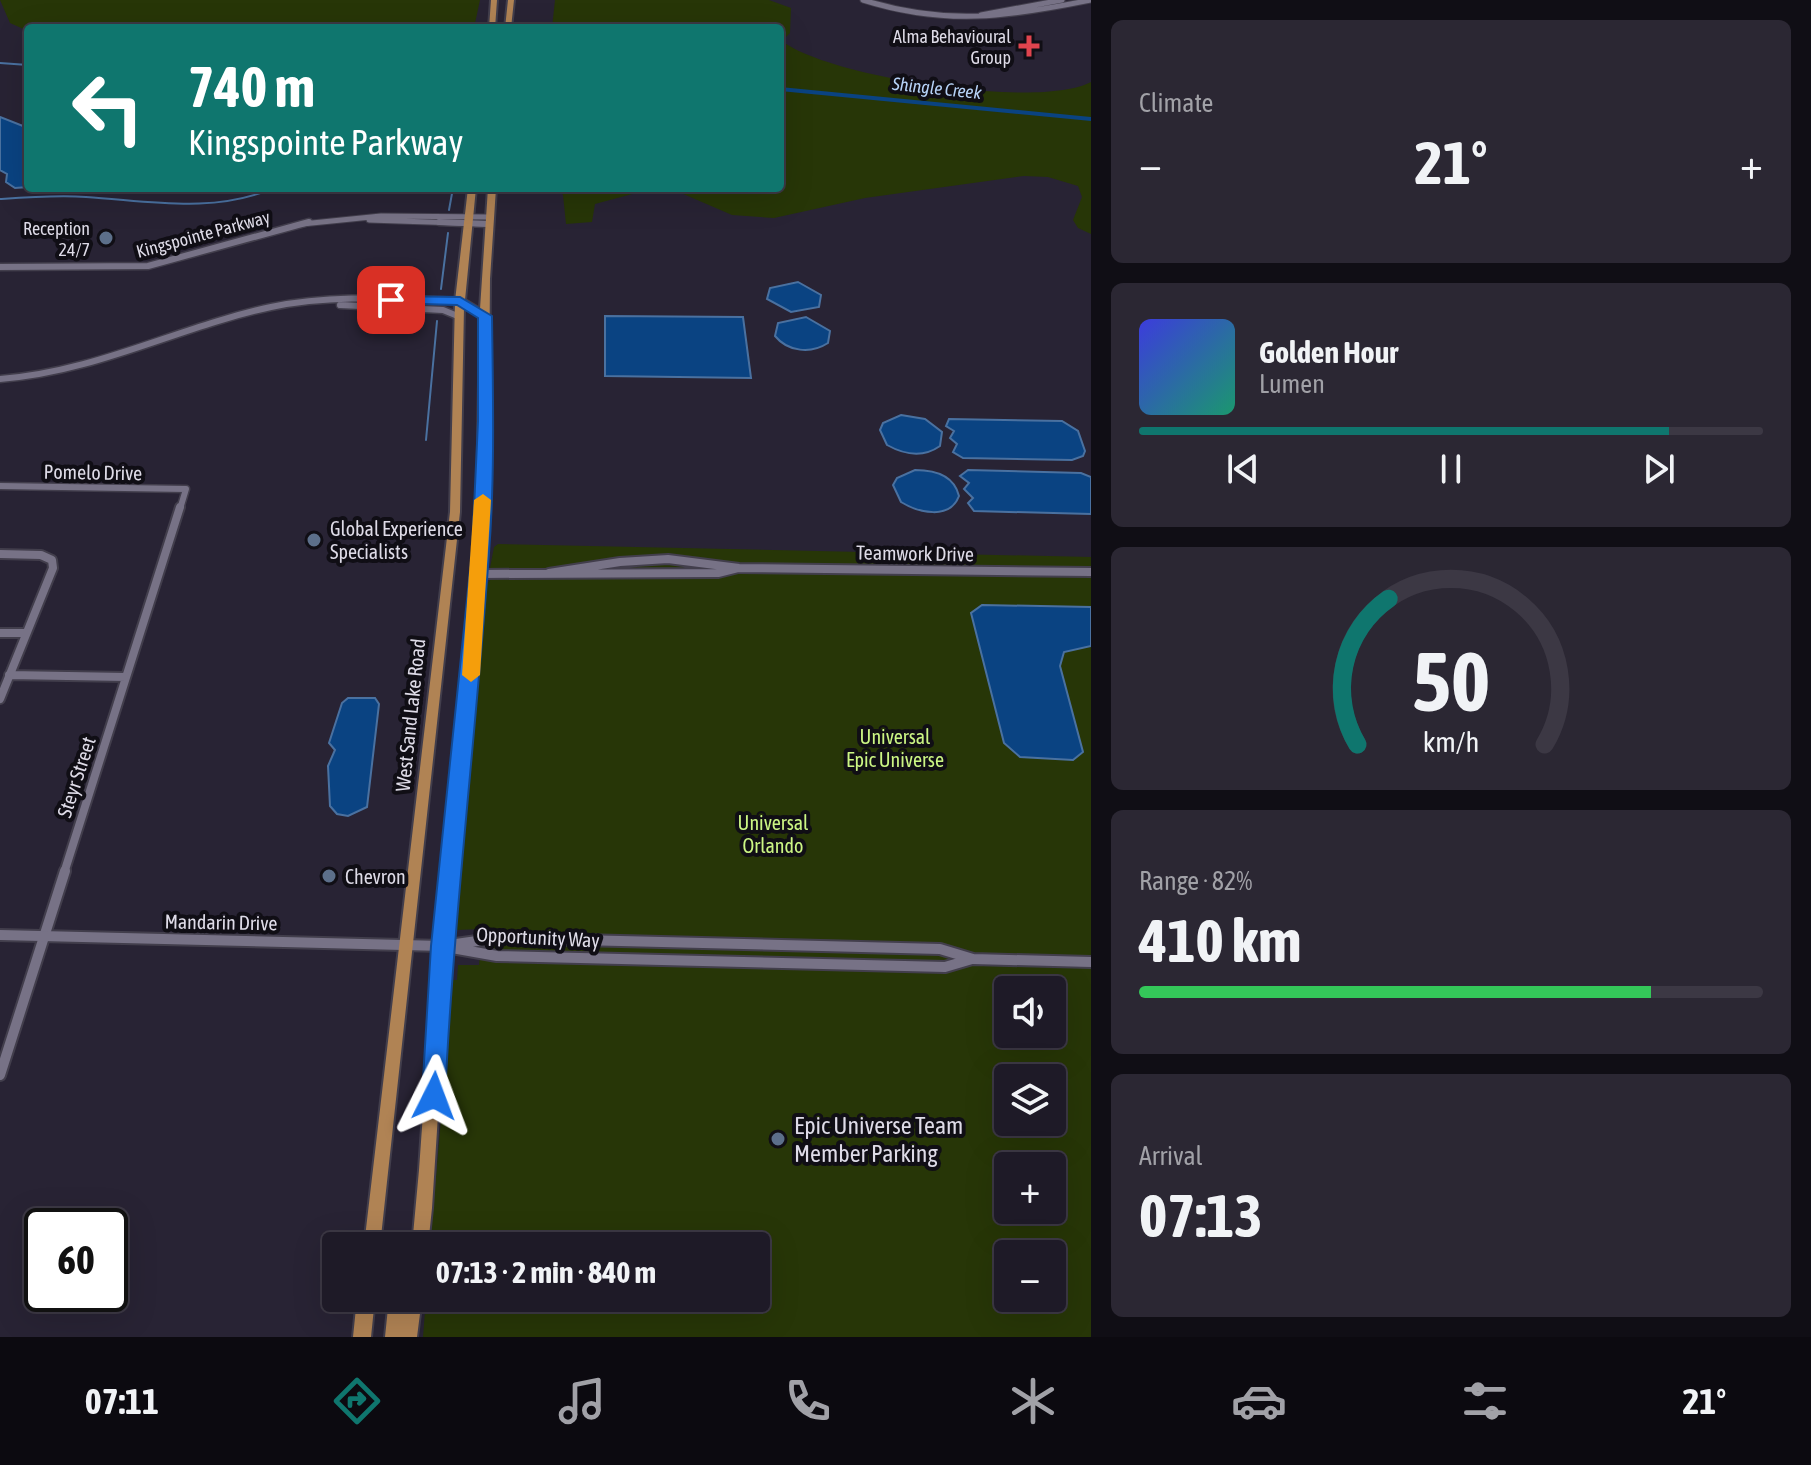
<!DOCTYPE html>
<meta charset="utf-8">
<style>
:root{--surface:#1e1a27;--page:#2b2733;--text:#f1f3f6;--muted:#a1a1a7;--line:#3c3844;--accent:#0f766e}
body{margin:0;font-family:"Asap Condensed",sans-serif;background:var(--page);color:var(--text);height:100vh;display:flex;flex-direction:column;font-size:30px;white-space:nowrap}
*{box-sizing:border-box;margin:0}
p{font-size:26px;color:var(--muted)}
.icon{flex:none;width:44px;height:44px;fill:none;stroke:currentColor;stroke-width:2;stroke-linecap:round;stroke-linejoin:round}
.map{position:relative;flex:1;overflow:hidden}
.details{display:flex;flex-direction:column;gap:20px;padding:20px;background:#100e15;width:720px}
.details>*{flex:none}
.banner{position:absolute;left:24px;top:24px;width:760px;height:168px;border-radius:8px;box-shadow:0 8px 32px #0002,0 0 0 2px var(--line);background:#0f766e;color:#fff;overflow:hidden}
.controls{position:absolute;left:994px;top:976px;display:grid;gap:16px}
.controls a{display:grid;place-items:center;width:72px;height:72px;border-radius:8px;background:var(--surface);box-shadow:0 8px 32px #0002,0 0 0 2px var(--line);font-size:40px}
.speed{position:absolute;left:24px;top:1208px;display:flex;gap:16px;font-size:40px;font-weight:700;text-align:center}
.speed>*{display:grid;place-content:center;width:104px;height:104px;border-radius:50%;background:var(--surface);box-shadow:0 8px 32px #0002,0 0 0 2px var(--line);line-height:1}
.speed .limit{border:4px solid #111;border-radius:12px;background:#fff;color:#111}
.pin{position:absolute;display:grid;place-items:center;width:68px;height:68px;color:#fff;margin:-34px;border-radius:16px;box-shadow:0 4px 12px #0006}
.me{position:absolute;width:88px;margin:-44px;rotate:3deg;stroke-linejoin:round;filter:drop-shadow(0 0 6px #0008)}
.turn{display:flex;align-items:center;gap:28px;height:168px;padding:0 32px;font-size:36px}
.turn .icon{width:104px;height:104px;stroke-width:2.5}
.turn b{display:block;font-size:56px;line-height:68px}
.big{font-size:60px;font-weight:700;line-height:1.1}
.details .widget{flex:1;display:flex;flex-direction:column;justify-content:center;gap:12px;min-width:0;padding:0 28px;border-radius:12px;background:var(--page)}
.details .dial{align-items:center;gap:0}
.dial svg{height:208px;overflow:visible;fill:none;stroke:var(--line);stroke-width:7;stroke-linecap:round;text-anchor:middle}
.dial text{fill:var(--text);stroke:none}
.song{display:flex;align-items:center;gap:24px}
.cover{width:96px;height:96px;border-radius:12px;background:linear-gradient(135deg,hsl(240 70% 55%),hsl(160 70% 35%))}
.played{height:8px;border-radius:4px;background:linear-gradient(90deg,var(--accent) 85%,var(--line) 85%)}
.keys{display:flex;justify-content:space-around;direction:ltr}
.heat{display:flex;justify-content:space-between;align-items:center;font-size:44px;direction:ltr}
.charge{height:12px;border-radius:6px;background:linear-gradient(90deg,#34c759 82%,var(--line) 0)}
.trip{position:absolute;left:322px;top:1232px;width:448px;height:80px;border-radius:8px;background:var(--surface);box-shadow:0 8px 32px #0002,0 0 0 2px var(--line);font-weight:700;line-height:80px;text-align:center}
.tabs{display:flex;height:128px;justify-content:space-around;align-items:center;background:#0c0a10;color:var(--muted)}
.tabs .icon{width:56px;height:56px}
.tabs .active{color:var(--accent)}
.tabs b{font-size:36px;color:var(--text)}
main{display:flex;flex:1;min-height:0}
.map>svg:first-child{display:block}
</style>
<main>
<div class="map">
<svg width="1091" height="1337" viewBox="0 0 1091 1337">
<rect width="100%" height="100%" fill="#282334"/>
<path fill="#273607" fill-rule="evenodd" d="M0,0H480L474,28L417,24L393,28H28V31L10,23Z
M555,0H769L791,8L790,33L782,41C828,77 1039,110 1091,82V234L1078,228L1073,220L1082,197L1078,186L1048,177L1024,176L865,198L774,218L732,215L681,193H636L595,204L592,222L566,224L563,195L558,188H780V28H552Z
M498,544L1091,557V1337H423L426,1298H756V1246H430L453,980H457L458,965H479L482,929L456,930L484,587L491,579L507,578V570L490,568L494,547ZM1008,990H1052V1034H1008ZM1008,1078H1052V1122H1008ZM1008,1166H1052V1210H1008ZM1008,1254H1052V1298H1008Z"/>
<path fill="#0a4382" stroke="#4a71a0" stroke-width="2" d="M0,117L28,128V187L15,188L6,182L7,174L0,170Z
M798,282L821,295L819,307L791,312L767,299L770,288Z
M605,316L743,317L751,378L605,376Z
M806,317L830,331L828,343C811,354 788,352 775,336L778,323Z
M901,415L925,419L942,432L940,446C923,458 905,455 887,445L880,430L883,423Z
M949,419L1062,421L1078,431L1085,451L1083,456L1072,460L963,458L953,452L957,444L950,438L954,431L946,426Z
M915,470C935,470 954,475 959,496C950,520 919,513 901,502L893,485L897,478Z
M968,470L1081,473L1091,477V514L974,511L968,503L973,498L964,489L969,483L960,476Z
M982,605L1091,607V646L1064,652L1060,666L1083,752L1073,760L1020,757L1004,743L971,613Z
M348,698H375L379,704L367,807L348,816L337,814L330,806L328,766L335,750L329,743L342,703Z"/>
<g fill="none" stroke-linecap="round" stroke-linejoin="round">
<path stroke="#4a71a0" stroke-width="2" d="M0,63L28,65
M0,199C29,197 57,195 86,197C151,201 212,214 274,188
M449,210L453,188
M441,289L448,233
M426,440L437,321"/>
<path fill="#0a4382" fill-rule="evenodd" d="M780,87L1091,117V121L780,91Z"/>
<defs>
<path id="minor-far3" d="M863,0C946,26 1007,17 1091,0
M981,15L1062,0
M369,220L488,224
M302,224L381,216L489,217"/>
<path id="minor-far2" d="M439,222L488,224
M0,267L148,266L309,222
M340,305L443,310L460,317
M0,379C96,372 178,327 271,307C333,294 397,299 460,301
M0,486L186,489L180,509"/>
<path id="minor-far1" d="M0,554L41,555L52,560L53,568L0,699
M549,573L620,562L668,559L739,568L1091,572
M479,574L718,573L738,568
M0,633H26
M9,675L126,677
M64,873L180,507"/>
<path id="minor" d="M442,946L498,938L940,949L973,959L1091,962
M452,948L497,956L945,967L972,959
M0,1075L65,871"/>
<path id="tertiary" d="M0,930L442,941L446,942L448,946L446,950L442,951L0,940Z"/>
<path id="primary" d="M491,0H497L495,28H489Z
M508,0H514L511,28H505Z
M468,188H476L465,300L480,309L488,188H496L490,279L488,506L484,600L449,944L432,1208L428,1246H412L419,1170L435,944L472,600L477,506L480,317L464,307L460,512L380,1246H364L450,512L455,301Z
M357,1298H375L371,1337H353Z
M389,1298H422L417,1337H385Z"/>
</defs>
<use href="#minor-far3" stroke="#423e4c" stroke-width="7"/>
<use href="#minor-far2" stroke="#423e4c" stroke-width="9"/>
<use href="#minor-far1" stroke="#423e4c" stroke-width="12"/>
<use href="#minor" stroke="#423e4c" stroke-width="14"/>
<use href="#tertiary" stroke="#423e4c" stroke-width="4"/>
<use href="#primary" stroke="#423e4c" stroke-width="4"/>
<use href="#minor-far3" stroke="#777286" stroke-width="5"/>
<use href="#minor-far2" stroke="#777286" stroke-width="6"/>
<use href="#minor-far1" stroke="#777286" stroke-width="8"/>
<use href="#minor" stroke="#777286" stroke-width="10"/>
<use href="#tertiary" fill="#777286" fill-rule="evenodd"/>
<use href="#primary" fill="#b08354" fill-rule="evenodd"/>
</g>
<path fill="#1a73e8" stroke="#114b97" stroke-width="2" d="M391,296L460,297L492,316C493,395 495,474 489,553C476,734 454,914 445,1096L442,1104L434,1107L425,1104L422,1096L431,946L472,551L478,421V318L457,305L387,303V297Z"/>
<path fill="#f59e0b" d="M483,494L491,500L480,675L471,682L462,675L474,500Z"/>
<path fill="#e0444e" stroke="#100e15" stroke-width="3" d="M1025 34h8v8h8v8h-8v8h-8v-8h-8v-8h8z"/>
<g fill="#5c6f8a" stroke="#100e15" stroke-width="3">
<circle cx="106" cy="238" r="8"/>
<circle cx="314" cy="540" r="8"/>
<circle cx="329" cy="876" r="8"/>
<circle cx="778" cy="1139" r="8"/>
</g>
<g text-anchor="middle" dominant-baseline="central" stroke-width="8" stroke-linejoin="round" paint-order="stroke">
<g font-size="18" fill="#dedbe7" stroke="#100e15" text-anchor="end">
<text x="1011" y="36">Alma Behavioural<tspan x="1011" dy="21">Group</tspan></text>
<text x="90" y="228">Reception<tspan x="90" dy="21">24/7</tspan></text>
</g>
<g font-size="18" font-style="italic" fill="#b6d2f7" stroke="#100e15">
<text transform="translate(937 88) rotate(6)">Shingle Creek</text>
</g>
<g font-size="18" fill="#dedbe7" stroke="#100e15">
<text transform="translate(203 234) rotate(-15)">Kingspointe Parkway</text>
</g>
<g font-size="20" fill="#dedbe7" stroke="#100e15">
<text transform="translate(93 472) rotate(1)">Pomelo Drive</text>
<text transform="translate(915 553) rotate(1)">Teamwork Drive</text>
<text transform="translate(410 715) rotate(-84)">West Sand Lake Road</text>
<text transform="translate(76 777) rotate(-72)">Steyr Street</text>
<text transform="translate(221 922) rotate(1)">Mandarin Drive</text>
<text transform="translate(538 937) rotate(3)">Opportunity Way</text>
</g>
<g font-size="20" fill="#dedbe7" stroke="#100e15" text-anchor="start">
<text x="330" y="528">Global Experience<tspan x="330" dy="23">Specialists</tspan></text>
<text x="345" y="876">Chevron</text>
</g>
<g font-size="20" fill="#ccf684" stroke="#100e15">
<text x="895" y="736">Universal<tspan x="895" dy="23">Epic Universe</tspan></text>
<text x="773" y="822">Universal<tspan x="773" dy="23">Orlando</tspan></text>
</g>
<g font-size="24" fill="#dedbe7" stroke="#100e15" text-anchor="start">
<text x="794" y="1125">Epic Universe Team<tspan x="794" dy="28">Member Parking</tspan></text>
</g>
</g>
</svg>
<div class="controls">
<a><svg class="icon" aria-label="sound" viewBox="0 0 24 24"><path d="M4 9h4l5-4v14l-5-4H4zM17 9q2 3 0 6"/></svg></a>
<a><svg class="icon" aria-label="layers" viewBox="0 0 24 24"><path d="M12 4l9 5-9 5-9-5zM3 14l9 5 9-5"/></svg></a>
<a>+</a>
<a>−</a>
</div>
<div class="speed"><div class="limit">60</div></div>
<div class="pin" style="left:391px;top:300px;background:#d93025"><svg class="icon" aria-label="arrive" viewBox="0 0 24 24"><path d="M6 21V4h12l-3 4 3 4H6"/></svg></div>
<svg class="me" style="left:434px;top:1096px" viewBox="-20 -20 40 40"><path d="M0-17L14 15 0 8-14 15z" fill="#1a73e8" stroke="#fff" stroke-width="4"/></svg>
<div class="trip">07:13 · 2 min · 840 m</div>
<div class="banner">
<div class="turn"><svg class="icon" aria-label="left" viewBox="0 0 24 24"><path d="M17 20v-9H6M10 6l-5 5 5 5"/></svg><div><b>740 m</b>Kingspointe Parkway</div></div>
</div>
</div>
<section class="details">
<div class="widget"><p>Climate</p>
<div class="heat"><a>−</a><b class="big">21°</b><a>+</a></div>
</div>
<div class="widget">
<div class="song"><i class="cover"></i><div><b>Golden Hour</b><p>Lumen</p></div></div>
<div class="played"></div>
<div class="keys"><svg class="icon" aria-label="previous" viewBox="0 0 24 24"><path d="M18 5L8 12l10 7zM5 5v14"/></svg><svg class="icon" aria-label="pause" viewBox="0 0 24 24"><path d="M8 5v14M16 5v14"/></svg><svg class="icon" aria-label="next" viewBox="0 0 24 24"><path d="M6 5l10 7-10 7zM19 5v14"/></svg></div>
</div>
<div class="widget dial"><svg viewBox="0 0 100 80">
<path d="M14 69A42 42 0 1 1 86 69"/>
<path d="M14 69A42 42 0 0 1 26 13" stroke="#0f766e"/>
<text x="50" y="56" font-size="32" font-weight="700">50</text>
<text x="50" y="72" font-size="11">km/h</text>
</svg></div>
<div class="widget"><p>Range · 82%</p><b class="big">410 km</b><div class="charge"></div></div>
<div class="widget"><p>Arrival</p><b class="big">07:13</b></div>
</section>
</main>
<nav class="tabs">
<b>07:11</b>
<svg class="icon active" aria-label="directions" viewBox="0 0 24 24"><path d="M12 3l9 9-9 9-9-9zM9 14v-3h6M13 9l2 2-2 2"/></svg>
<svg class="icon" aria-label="music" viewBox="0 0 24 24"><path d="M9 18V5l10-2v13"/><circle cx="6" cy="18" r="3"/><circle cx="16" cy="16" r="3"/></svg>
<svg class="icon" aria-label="phone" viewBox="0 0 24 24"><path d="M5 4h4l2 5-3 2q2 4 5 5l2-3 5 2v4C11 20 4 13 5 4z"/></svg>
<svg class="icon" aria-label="climate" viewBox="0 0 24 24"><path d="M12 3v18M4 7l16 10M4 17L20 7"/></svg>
<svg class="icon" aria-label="car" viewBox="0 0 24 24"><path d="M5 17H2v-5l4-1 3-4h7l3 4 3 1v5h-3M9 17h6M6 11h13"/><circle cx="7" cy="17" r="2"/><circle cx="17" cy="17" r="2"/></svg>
<svg class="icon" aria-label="filters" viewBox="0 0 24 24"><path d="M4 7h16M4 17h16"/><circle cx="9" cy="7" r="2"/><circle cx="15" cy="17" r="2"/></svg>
<b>21°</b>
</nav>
